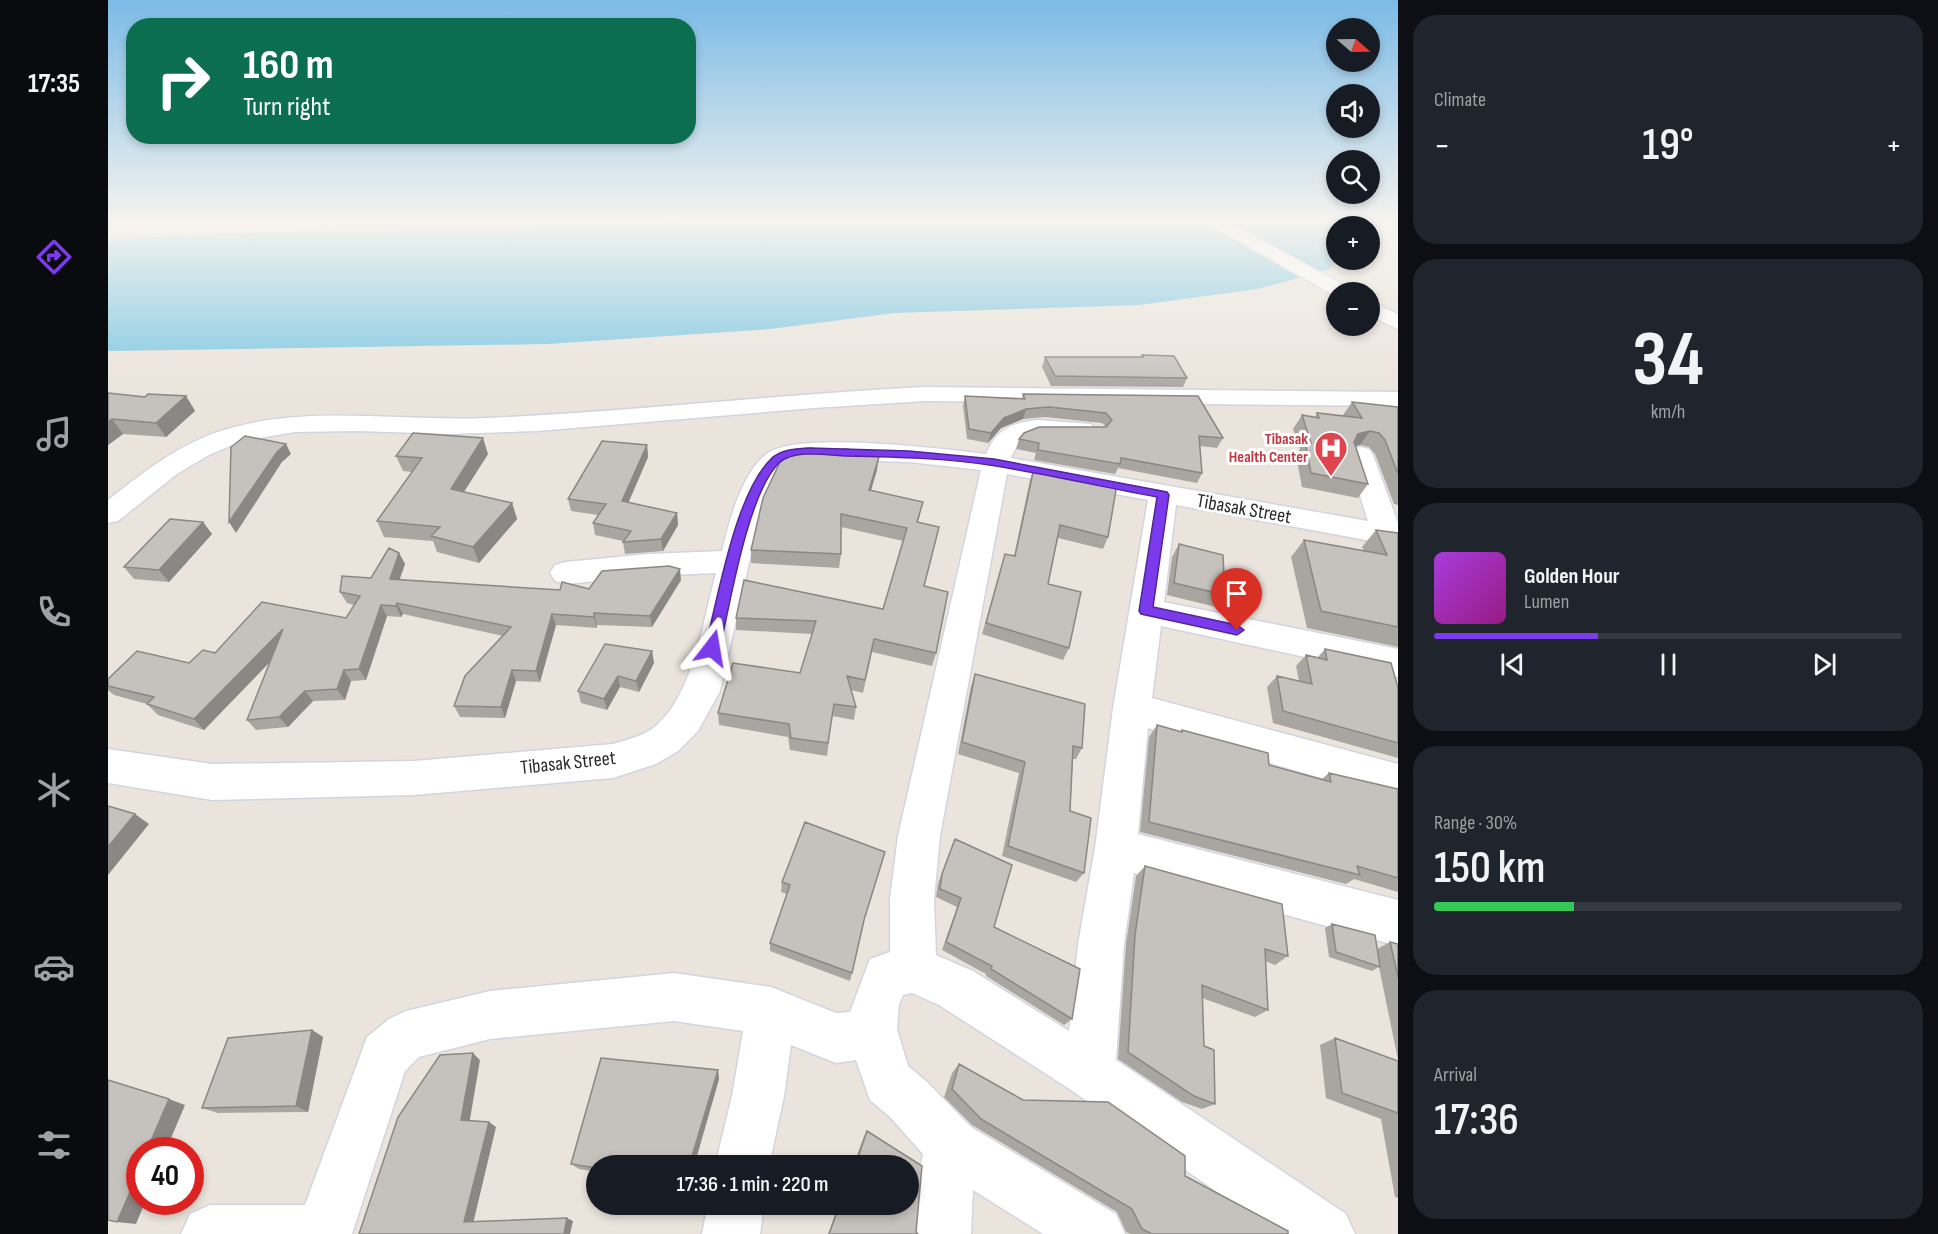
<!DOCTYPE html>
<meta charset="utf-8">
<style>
:root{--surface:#171b24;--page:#20242c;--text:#f1f3f6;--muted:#9ea1a6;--line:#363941;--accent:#7c3aed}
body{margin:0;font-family:"Sofia Sans Condensed",sans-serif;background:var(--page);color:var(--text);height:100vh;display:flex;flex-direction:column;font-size:22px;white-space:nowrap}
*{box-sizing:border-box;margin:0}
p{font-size:20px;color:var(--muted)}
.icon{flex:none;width:33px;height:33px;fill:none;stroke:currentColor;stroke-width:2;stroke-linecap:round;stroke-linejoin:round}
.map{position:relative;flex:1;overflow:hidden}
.panel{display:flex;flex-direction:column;gap:15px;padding:15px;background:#0d0f14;width:540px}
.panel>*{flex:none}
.top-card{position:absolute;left:18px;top:18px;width:570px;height:126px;border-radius:24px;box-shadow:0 3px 9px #0003;background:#0b6e4f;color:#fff;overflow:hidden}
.needle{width:39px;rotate:110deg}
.fabs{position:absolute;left:1218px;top:18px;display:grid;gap:12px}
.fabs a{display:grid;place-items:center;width:54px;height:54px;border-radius:50%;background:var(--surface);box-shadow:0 3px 9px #0003;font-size:30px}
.speed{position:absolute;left:18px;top:1137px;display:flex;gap:12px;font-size:30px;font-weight:700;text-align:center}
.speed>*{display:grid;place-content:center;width:78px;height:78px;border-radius:50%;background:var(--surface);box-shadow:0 3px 9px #0003;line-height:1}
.speed .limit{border:9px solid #d22;background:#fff;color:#111}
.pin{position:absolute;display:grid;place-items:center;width:51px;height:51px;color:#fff;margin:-62px -26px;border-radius:50% 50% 50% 0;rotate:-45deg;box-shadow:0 0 6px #0007}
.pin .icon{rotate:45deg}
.me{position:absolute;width:66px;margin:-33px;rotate:14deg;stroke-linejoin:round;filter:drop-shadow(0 0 4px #0008)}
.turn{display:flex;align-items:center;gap:21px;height:126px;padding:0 18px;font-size:27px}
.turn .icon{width:78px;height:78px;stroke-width:2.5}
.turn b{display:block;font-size:42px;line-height:51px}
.big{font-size:45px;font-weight:600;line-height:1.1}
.panel .tile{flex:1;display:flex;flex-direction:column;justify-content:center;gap:9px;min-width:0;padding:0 21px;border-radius:24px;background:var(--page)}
.panel .dial{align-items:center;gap:0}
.dial b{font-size:78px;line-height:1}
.song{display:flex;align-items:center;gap:18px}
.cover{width:72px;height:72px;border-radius:9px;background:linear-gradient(135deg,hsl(280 70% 55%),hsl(310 70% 35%))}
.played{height:6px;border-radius:3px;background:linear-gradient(90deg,var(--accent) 35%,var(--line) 35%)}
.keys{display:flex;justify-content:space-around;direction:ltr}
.heat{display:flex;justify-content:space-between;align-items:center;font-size:33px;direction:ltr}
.charge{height:9px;border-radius:4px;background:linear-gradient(90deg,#34c759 30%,var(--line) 0)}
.trip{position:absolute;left:478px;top:1155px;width:333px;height:60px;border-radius:30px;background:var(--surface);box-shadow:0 3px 9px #0003;font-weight:600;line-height:60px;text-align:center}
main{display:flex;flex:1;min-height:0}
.dock{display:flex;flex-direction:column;width:108px;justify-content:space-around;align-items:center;background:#090b0e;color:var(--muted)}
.dock .icon{width:42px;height:42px}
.dock .selected{color:var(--accent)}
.dock b{font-size:27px;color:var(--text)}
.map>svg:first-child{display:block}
</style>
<main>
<nav class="dock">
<b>17:35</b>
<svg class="icon selected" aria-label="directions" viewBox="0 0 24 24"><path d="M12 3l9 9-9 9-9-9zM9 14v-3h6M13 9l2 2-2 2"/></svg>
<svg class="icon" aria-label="music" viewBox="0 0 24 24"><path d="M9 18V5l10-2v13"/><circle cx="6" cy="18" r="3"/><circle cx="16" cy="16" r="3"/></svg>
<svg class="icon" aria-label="phone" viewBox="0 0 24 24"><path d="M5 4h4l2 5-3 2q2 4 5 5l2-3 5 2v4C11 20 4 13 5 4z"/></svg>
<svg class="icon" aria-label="climate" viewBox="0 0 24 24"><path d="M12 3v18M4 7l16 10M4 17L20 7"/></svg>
<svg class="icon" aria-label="car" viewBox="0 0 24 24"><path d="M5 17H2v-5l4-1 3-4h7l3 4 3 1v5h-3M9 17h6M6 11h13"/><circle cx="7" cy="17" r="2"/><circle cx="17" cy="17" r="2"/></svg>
<svg class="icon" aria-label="filters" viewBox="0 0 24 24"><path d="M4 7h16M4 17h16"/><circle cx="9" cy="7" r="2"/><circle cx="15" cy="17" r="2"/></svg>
</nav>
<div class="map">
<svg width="1290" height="1234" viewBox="0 0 1290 1234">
<rect width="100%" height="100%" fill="#eae4dc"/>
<path fill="#79c6e2" d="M471,223H1258L1257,226H1228V260H1231L1220,270L1150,289L1031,305L787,313L662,329L440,344L0,351V239L159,232L418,228Z"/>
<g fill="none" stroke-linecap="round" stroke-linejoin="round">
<defs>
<path id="minor" d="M1099,223H1122L1241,288L1244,292H1228L1227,296Z
M1262,302L1290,314V329L1262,316Z
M817,387L1290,392V406L817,401L706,408L429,431L343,434L249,431L187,432L134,441L101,455L69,474L10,521L0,523V500C36,472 72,443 116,430C201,404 291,422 378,418C525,412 670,394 817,387Z
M929,420L983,424L987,429L983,434C952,442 918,419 903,458L1260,521L1239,455L1243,449L1252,447L1261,449L1265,455L1290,523V546L1068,505L1056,602L1290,649V677L1053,626L1044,698L1290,764V800L1040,728L1030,834L1290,900V946L1026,873L1016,944L1008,1060L1238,1214L1247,1234H1169L963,1090L831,1005L804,993L795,995L791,1005L789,1029L800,1066L819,1082L863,1127L1008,1214L1017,1234H935L865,1190L863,1234H805L810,1179L815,1154L783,1118L762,1100L748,1060L728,1063L683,1045L676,1096L661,1166H607L624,1096L635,1031L566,1021L382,1039L311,1057L297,1071L244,1234H73L82,1214L102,1205H197L259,1037L281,1019L298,1011L382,991L566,973L663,987L728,1013L742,1012L762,959L782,952V899L790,836L873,470L801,462L702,459L687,460L677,466L670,474L653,510L612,691L590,731L570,751L548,764L505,778L306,795L104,800L0,783V749L104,764L306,761L505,744C518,740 532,737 544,729C585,699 595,620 608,573L540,576L458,584L447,581L442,573L447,565L458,562L540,554L614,551C621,522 634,471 660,453C693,431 834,449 878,454C888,429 904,423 929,420ZM899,474L1040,500L1005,708L987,848L970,944L961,1031L865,971L828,955L826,899L832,836Z
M600,1204H656L652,1234H594Z"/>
</defs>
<use href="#minor" stroke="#d2d4e0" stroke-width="3"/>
<use href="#minor" fill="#fff" fill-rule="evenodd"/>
</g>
<path fill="#a9a6a2" d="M554,223H567V236Z
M1034,355L1079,378L1075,387L943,386L934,367L937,357H1033Z
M0,393L37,397L78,396L87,411L58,437L15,434L0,445Z
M915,394L1115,438L1109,448L1092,446L1094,473L1089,483L1010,468L1007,474L926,460L928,453L908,449L911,439L998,427L994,423L937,417L915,419L893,428L880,443L859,439L855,406L857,396L914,398Z
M1244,402L1290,407V505L1286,504L1267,454L1261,447L1252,445L1248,446L1260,484L1250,498L1194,487L1188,456L1192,449L1185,429L1194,415L1207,417L1209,413L1236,416L1235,415Z
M539,445L540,457L520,503L569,513L570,525L555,551L517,554L515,542V541L487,535L485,523L490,515L463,511L460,499Z
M733,453L769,470L763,490L812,515L810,522L816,586L828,653L824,666L764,652L755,693L743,690L748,707L746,720L724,716L719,756L682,750L680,737L611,725L610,713L692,673L704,634L628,630V618L775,609L795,541L733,527V554L731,568L643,563V550Z
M380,454L356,492L404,503L409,519L371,563L329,552L325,541L276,537L269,521L304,472L295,471L288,456Z
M926,468L1000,537L995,549L950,538L940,584L961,648L955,660L874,634L897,554L906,556L922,480Z
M95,522L104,534L61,582L26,579L16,567Z
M1268,530L1290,533V647L1199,628L1183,557L1196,540L1256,551L1254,547Z
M1071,544L1117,595L1108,607L1059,595L1064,557Z
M291,553L297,564L291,580L452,590L481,589L573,580L544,627L489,625V628L448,625L432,682L408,681L397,718L352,717L346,706L395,636L295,614L293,617L279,616L258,680L243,681L237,700L205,701L180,727L148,730L139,720L162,662L96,730L50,715L39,704L6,695L0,690V679L81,663L107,653L238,618L246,605L239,603L232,592L263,578Z
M1217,649L1290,688V758L1165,723L1159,687L1169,676L1191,681L1188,666L1198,655L1210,657Z
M544,651L546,663L531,692L512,687L499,710L473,703L470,691Z
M867,674L974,748L968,759H965L962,811L976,873L968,882L894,856L911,773L850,754L863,686Z
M1049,725L1072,732L1074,730L1161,765L1214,779L1221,773L1290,789V892L1246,879L1238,884L1032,832L1041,737Z
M697,822L756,922L742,981L662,951V943L679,894L673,892L674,882Z
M847,839L886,927L964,1019L956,1025L878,976V974L834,950L849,907L828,897L830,883Z
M1037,866L1180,956L1167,965L1157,961L1160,1010L1147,1017L1094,998L1096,1046L1107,1104L1094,1109L1074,1102L1010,1059L1018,944L1028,876Z
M1224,924L1269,949L1282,942L1290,944V1060L1271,967L1264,971L1221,957L1217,928Z
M204,1030L215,1037L200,1112L110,1113L94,1108Z
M1227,1038L1290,1061V1198L1287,1197L1273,1119L1218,1098L1212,1045Z
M851,1064L915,1100L1077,1176L1180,1234H1023L1018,1232L1009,1212L864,1125L836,1097L844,1073Z
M610,1070L611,1079L586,1166H489V1172L471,1169L463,1164Z
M759,1131L814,1166L808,1232L810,1234H720L731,1204H801V1166H745L756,1136Z"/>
<path fill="#8a8784" d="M78,396L87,411L58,437L48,423Z
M918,409L915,419L893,428L880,443L883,433L896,418Z
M4,419L15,434L0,445V422Z
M1262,431L1252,445L1241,448L1250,434Z
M375,438L380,454L348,504L343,489Z
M178,444L183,454L174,462L128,533L121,522L169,452Z
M539,445L540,457L516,513L514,501Z
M771,457L769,470L759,503L761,490Z
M404,503L409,519L371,563L365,547Z
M569,513L570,525L555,551L553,539Z
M95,522L104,534L61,582L51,570Z
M291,553L297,564L288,590L282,579Z
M572,569L573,580L544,627L542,616Z
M289,603L295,614L293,617L288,606Z
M273,605L279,616L258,680L251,669Z
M486,613L489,625V628L486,617Z
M444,614L448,625L432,682L428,671Z
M175,629L183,640L96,730L86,719Z
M544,651L546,663L531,692L528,681Z
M236,670L243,681L237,700L229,689Z
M404,670L408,681L397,718L393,707Z
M510,676L512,687L499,710L496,699Z
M197,691L205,701L180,727L171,717Z
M27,814L41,824L0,875V847Z
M204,1030L215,1037L200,1112L188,1106Z
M365,1053L372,1060L361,1125L353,1120Z
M610,1070L611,1079L586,1166H581Z
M61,1099L77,1105L58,1150H39Z
M381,1122L388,1127L365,1224L356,1222Z
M32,1169V1202H37L28,1224L9,1222Z
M459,1218L465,1221L462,1234H456Z"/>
<path fill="#c5c1bc" stroke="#8a8784" stroke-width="1.5" d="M559,223H566L567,231Z
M1034,355L1066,356L1079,378L947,376L937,357H1035Z
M0,393L37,397L40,394L78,396L48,423L4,419L0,422Z
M915,394L1090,396L1115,438L1091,436L1094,473L1013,458L1012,464L930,450L931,443L911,439L916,433L931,427H998L1004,420L998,413L941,407L918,409L896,418L883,433L861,429L857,396L917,399Z
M1244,402L1290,407V474L1277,440L1271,433L1262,431L1250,434L1246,442L1260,484L1203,473L1197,442L1203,443L1194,415L1211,418L1209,413L1254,418Z
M305,433L375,438L343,489L404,503L365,547L323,536L332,527L269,521L314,458L288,456Z
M137,436L178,444L169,452L121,522L123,447Z
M494,441L539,445L514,501L569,513L553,539L515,542L523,531L485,523L498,504L460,499Z
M702,448L733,453L734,449H739L771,457L761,490L815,502L809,522L831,527L816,586L840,592L828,653L766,639L757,680L739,676L748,707L726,704L720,743L683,738L681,724L610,713L625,663L692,673L708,621L628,618L636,580L775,609L799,528L733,514V554L643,550L655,498L672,462L688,449Z
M926,468L1009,484L1000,537L952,525L940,584L973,592L961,648L878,623L897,554L907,556Z
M62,519L95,522L51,570L16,567Z
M1268,530L1290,533V627L1213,611L1196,540L1279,555Z
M1071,544L1115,555L1117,595L1066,583Z
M281,548L291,553L282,579L452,590L454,582L481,589L494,571L561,566L572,569L542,616L486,613V617L444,614L428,671L404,670L393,707L346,706L357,676L403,627L289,603L288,606L273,605L251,669L236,670L229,689L197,691L171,717L139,720L175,629L86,719L39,704L46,697L0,686V679L29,651L81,663L95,650L107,653L154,602L238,618L252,596L232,592L234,576L263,578Z
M497,644L544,651L528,681L510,676L496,699L470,691Z
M1217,649L1283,663L1290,688V743L1175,711L1169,676L1204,684L1198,655L1219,660Z
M867,674L977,704L974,748L965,746L962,811L983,818L976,873L900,846L917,762L854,742Z
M1049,725L1074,732V730L1160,753L1161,765L1223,782L1221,773L1290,789V878L1249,866L1252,875L1041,822Z
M0,806L27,814L0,847Z
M697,822L777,852L756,920L744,973L662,943L682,885L674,882Z
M847,839L904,865L886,927L972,969L964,1019L883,969L884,966L838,942L853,898L832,889L834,874Z
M1037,866L1174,904L1180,956L1157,949L1160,1010L1094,985L1096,1046L1106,1050L1107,1104L1086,1096L1020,1052L1027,935Z
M1224,924L1267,935L1272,967L1228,952Z
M1282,942L1290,944V977Z
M204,1030L188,1106L94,1108L120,1038Z
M1227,1038L1290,1061V1113L1234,1093Z
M365,1053L353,1120L381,1122L356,1222L459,1218L456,1234H251L290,1117L332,1055Z
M493,1058L610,1070L581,1166H489V1168L463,1164Z
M851,1064L915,1100L1000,1102L1077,1156V1176L1180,1231V1234H1044L1034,1229L1024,1209L873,1119L844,1089Z
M0,1080L61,1099L39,1150H32V1169L9,1222L0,1220Z
M759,1131L814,1166L808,1232L810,1234H721L732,1204H801V1166H747Z"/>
<linearGradient id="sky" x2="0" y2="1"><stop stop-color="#7bbbe6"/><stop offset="0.56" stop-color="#f6f3ef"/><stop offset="1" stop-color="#f6f3ef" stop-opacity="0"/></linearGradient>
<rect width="1290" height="396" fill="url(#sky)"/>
<path fill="#7c3aed" stroke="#51269a" stroke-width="1.5" d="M702,448L801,451L886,459L1059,492L1061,495L1045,607L1129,625L1136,630L1129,635L1033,614L1031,611L1049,497C995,487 942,475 888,466C838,458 788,457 738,456C719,455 686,449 671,463C640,493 622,603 612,648L610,652H599L597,648C610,598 627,494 663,459C673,449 689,449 702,448Z"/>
<defs>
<symbol id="hospital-pin" viewBox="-11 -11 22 30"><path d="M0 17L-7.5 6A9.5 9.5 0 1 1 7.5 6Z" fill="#e0444e" stroke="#fff"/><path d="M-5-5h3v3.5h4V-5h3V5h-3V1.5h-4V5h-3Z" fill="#fff"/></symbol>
</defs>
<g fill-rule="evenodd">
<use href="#hospital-pin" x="1204" y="429" width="38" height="52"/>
</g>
<g text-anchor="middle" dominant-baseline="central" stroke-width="6" stroke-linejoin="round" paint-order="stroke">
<g font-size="16" font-weight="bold" fill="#be3a42" stroke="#fff" text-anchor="end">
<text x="1200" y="439">Tibasak<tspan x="1200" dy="18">Health Center</tspan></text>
</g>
<g font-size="20" fill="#292929" stroke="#fff">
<text transform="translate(1136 509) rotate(10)">Tibasak Street</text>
<text transform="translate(460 763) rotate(-6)">Tibasak Street</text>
</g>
</g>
</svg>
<div class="fabs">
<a><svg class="needle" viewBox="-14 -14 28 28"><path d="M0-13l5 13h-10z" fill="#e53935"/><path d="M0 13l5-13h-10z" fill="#9ea1a6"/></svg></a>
<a><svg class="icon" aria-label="sound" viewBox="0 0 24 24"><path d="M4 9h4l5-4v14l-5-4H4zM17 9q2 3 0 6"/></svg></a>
<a><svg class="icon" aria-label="search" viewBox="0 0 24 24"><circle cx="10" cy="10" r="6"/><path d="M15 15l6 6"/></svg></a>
<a>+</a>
<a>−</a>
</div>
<div class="speed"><div class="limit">40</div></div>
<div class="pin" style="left:1129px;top:630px;background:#d93025"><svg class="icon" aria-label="arrive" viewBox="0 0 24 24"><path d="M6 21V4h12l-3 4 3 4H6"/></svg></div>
<svg class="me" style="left:604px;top:648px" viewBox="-20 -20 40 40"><path d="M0-17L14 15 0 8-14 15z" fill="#7c3aed" stroke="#fff" stroke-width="4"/></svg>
<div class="trip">17:36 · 1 min · 220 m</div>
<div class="top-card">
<div class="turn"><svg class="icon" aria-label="right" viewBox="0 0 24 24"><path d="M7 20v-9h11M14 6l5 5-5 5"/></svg><div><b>160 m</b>Turn right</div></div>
</div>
</div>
<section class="panel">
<div class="tile"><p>Climate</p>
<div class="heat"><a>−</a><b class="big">19°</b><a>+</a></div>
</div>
<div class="tile dial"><b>34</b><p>km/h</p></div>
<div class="tile">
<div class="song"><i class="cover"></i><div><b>Golden Hour</b><p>Lumen</p></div></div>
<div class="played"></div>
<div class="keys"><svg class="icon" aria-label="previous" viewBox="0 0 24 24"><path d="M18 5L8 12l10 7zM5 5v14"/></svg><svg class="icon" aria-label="pause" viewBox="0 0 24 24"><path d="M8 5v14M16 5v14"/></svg><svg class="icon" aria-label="next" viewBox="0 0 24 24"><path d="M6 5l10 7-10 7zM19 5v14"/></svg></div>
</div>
<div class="tile"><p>Range · 30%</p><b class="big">150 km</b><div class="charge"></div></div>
<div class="tile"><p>Arrival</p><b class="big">17:36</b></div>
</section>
</main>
